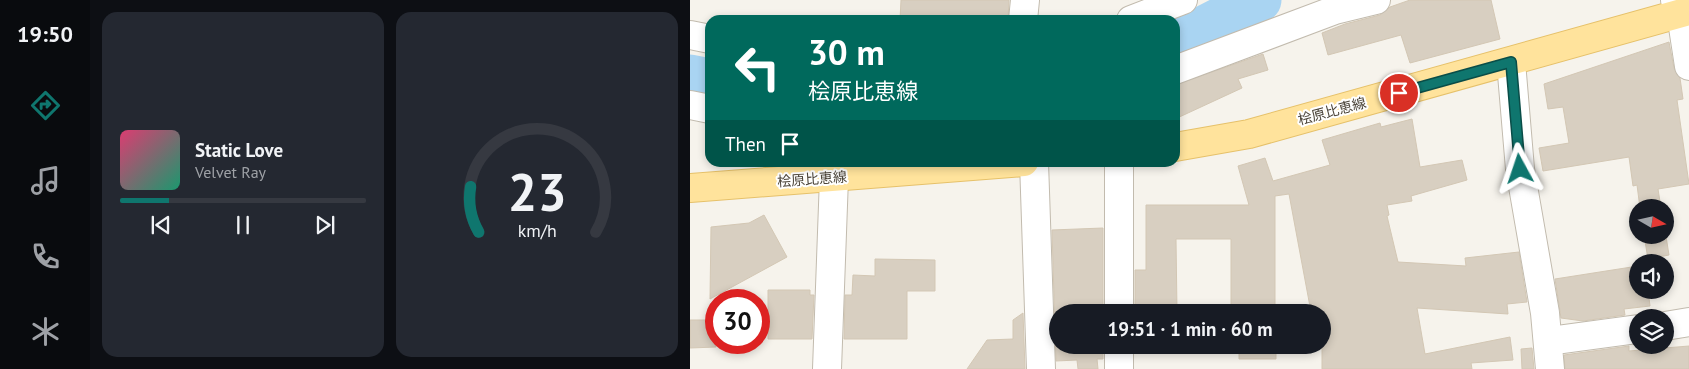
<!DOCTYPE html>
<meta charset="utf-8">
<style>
:root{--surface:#171b24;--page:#242831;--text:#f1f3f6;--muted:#9ea1a6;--line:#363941;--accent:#0f766e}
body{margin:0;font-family:"PT Sans","Noto Sans JP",sans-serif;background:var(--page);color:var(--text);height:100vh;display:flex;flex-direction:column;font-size:19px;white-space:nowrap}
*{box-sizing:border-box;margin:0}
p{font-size:16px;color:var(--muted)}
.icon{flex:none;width:28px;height:28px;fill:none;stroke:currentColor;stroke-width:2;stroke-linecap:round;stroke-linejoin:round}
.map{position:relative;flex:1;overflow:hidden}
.panel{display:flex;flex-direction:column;gap:12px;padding:12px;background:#0d0f14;width:600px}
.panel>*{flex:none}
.hud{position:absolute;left:15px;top:15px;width:475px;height:152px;border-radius:15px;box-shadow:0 2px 8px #0003;background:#00695c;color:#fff;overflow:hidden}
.needle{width:32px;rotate:99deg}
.fabs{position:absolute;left:939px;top:199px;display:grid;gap:10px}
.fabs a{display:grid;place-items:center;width:45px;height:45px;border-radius:50%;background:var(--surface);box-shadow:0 2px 8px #0003;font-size:25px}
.speed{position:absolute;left:15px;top:289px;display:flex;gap:10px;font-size:25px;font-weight:700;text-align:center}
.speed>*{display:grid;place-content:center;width:65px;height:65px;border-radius:50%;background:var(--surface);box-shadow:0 2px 8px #0003;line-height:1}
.speed .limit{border:8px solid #d22;background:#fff;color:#111}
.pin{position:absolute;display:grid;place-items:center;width:42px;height:42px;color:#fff;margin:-21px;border:2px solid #fff;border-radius:50%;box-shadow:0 1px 5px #0007}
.me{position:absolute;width:55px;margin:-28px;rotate:355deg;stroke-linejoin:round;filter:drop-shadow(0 0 4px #0008)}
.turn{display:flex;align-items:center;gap:18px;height:105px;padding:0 20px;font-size:22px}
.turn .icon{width:65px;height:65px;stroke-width:2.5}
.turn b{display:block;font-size:35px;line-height:42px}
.then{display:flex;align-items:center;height:48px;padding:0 20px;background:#0003;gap:10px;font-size:19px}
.panel .tile{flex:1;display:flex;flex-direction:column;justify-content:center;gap:8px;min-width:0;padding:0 18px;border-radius:15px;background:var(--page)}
.panel .dial{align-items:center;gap:0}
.dial svg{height:130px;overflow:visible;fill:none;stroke:var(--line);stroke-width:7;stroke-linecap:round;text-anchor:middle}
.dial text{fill:var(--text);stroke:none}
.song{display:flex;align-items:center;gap:15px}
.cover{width:60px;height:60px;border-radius:8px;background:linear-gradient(135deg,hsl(340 70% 55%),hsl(160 70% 35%))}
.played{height:5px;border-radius:2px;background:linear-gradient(90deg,var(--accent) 20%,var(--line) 20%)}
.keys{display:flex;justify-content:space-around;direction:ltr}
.panel .tiles{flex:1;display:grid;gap:12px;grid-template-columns:repeat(2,1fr)}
.trip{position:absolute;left:359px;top:304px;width:282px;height:50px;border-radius:25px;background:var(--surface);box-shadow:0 2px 8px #0003;font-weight:700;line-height:50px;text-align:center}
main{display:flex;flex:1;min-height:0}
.tab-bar{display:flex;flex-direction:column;width:90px;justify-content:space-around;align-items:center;background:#090b0e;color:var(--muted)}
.tab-bar .icon{width:35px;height:35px}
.tab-bar .current{color:var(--accent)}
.tab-bar b{font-size:22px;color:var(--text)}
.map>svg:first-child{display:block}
</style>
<main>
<nav class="tab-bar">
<b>19:50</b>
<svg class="icon current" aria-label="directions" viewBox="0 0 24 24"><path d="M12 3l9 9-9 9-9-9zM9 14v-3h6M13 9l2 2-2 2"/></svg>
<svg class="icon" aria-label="music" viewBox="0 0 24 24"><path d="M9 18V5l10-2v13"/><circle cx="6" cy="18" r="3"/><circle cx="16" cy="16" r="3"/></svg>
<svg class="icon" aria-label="phone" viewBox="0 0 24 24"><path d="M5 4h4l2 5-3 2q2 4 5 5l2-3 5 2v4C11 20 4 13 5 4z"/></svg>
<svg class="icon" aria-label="climate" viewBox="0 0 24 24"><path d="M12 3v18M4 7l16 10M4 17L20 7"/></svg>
</nav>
<section class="panel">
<div class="tiles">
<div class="tile">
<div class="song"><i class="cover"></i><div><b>Static Love</b><p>Velvet Ray</p></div></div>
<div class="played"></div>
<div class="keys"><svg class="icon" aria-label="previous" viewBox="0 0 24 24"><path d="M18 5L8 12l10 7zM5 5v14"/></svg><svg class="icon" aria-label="pause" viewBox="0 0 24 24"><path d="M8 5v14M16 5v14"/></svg><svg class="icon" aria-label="next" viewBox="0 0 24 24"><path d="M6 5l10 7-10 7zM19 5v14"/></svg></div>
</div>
<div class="tile dial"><svg viewBox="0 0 100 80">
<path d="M14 69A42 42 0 1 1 86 69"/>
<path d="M14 69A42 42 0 0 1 9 41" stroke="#0f766e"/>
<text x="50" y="56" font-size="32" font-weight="700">23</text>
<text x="50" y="72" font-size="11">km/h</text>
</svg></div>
</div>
</section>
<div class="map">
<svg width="999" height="369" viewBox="0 0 999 369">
<rect width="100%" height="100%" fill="#f6f3ec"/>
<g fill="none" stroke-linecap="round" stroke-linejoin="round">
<path stroke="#a9d4f2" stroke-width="45" d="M485,43L569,0
M0,77L20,81"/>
</g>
<path fill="#d8cfc1" stroke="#d3c7b4" d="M211,0H319L318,20H210Z
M720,0H801L810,39L720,63L711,35L638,55L632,33L655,24L690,15L700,7Z
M979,42L984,68L990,78L993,99L987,100L999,184L968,189L971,208H950L947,185L943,186L939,157L853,171L849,148L879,143L873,107L858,109L854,84Z
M573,54L578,70L548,79L552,88L485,119V85Z
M722,119L730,167L772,160L777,180L721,196L722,201L697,205L699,215L697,216L708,262L776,266L775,258L829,252L837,302L817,304L818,314L727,308L735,354L820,337L823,360L781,363L782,369H632V312H621L599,194L585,196V312H541V239H486L487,312H445V270H456V205H559L548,166L575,158L583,181L640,165L632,140L690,123L691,127Z
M74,215L97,257L20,299L21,227L59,223Z
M413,228V312H368V345H413V359H407L408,369H388L387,360L366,361L362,230Z
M975,230L979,255L958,259L954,235H975Z
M185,259L245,260V291H217V339H154L155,295H162L163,275L185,276Z
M948,266V290H958L960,306L934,309L935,315L893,321L871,318L865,279Z
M78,290H120V295H124L122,339H78Z
M333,313L335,369H277L297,340L323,339V320Z
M0,320H26V347L0,348Z
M445,345H487V347L445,346Z
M541,345H586V359H549V348L541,347Z
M939,346V351L999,346V369H875L874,355Z
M842,348L844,369H832L831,349Z"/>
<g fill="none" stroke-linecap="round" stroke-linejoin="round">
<defs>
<path id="minor" d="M985,0L991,14L999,66
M333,20L335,0
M441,20L493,0
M0,35L20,39
M821,62L830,169L855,313L860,369
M485,70L645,10L686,0
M0,105L20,109
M344,162L351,369
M429,312V162
M975,326L999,322
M859,341L948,329
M137,369L144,178L139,162
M429,369V345"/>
<path id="major" d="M485,147L559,134L999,11
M0,188L334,162"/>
</defs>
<use href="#minor" stroke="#c2bbae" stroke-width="30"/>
<use href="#major" stroke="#e6c16a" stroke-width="30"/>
<use href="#minor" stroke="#fff" stroke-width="28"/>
<use href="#major" stroke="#ffe39c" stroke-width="28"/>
</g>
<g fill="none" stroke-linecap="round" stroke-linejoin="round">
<defs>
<path id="route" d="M709,93L821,62L830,169"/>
</defs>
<use href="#route" stroke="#0a4d48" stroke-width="12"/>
<use href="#route" stroke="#0f766e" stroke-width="9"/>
</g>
<g text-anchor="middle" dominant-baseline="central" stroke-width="4" stroke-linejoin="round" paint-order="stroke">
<g font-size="14" fill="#4b4439" stroke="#fff">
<text transform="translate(642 111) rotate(-15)">桧原比恵線</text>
<text transform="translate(122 179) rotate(-4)">桧原比恵線</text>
</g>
</g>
</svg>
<div class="fabs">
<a><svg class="needle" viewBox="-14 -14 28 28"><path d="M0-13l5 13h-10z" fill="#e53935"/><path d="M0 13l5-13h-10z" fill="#9ea1a6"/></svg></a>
<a><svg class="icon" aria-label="sound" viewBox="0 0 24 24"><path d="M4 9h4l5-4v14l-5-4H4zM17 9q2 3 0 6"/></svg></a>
<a><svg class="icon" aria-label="layers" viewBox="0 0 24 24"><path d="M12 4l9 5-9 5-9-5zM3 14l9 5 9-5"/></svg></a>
</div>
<div class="speed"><div class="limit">30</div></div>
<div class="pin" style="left:709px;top:93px;background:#d93025"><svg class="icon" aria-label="arrive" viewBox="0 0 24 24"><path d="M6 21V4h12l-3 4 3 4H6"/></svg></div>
<svg class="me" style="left:830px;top:169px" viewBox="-20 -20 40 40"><path d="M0-17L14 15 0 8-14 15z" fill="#0f766e" stroke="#fff" stroke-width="4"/></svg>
<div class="trip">19:51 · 1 min · 60 m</div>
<div class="hud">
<div class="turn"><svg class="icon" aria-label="left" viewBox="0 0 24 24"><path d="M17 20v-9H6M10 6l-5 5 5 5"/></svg><div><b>30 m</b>桧原比恵線</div></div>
<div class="then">Then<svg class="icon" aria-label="arrive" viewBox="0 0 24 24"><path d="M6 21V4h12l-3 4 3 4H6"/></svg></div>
</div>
</div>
</main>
